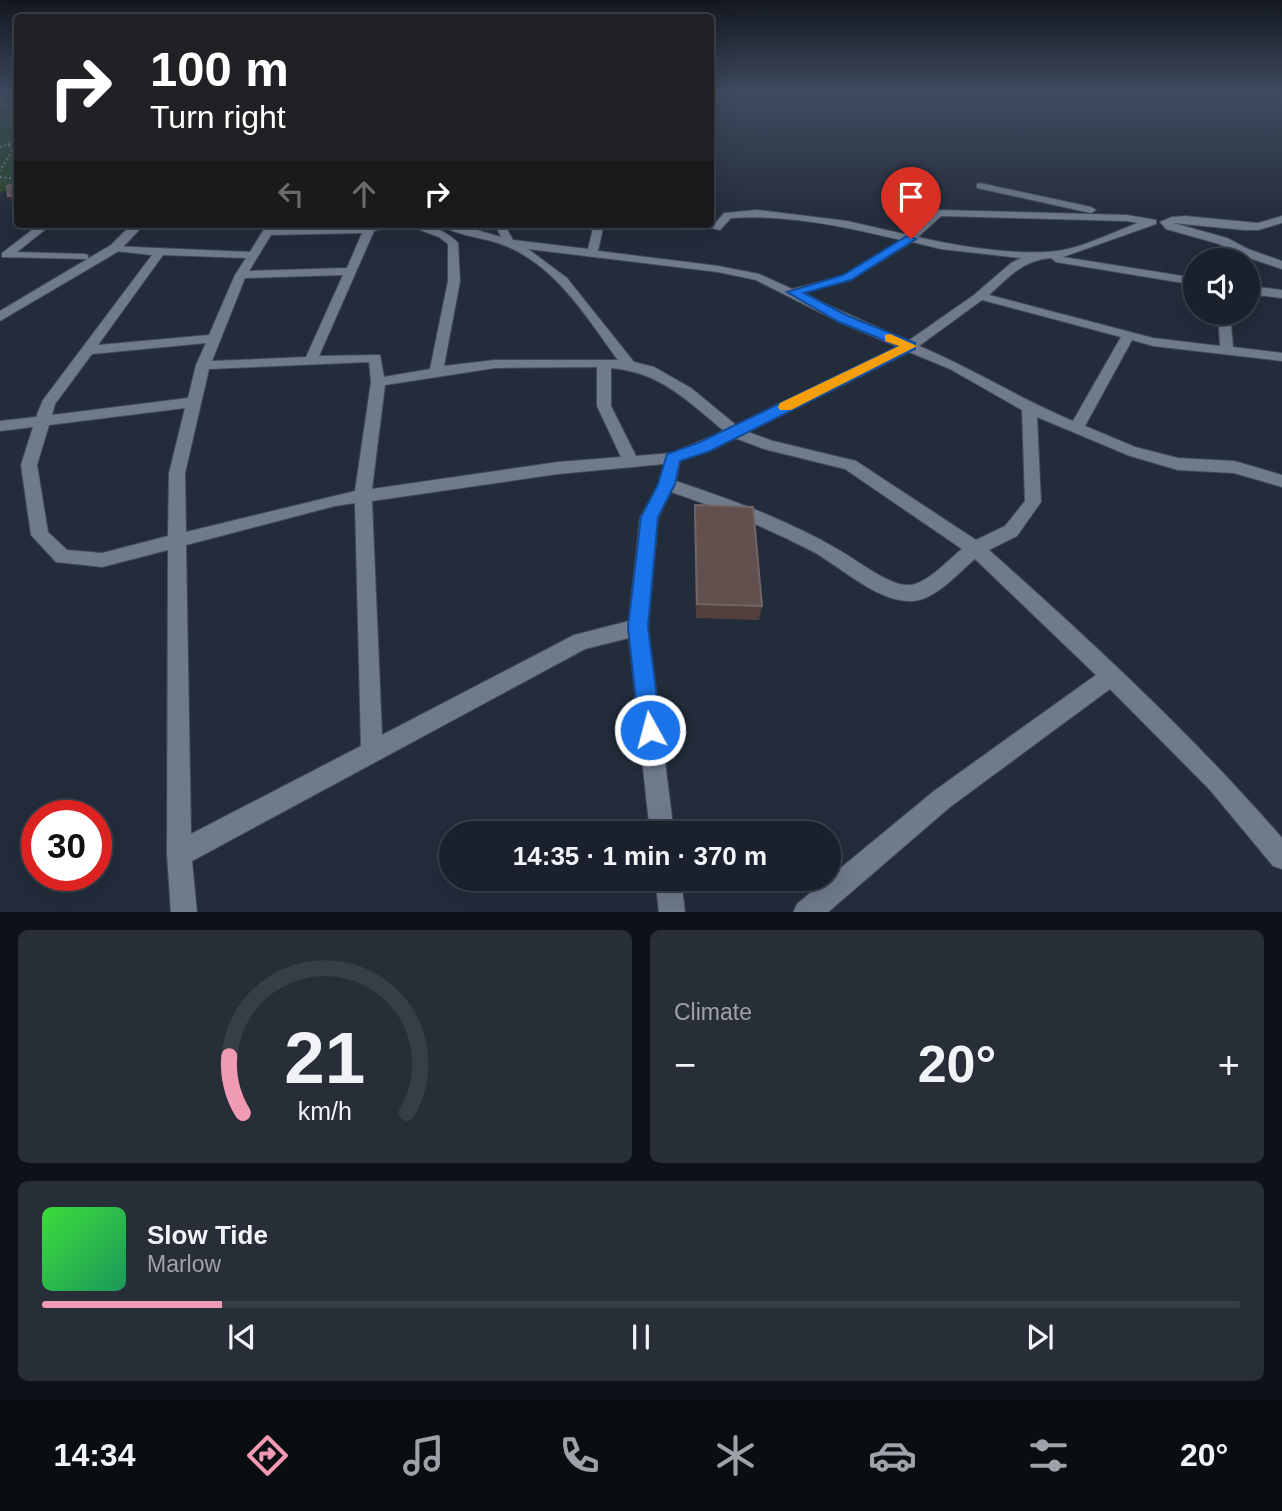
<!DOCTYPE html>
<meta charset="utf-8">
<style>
:root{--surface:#1a212c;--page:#272e38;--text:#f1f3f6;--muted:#9fa3a9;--line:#383e48;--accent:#f19ab3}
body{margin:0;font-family:Arial,sans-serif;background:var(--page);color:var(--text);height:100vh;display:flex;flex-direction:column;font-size:26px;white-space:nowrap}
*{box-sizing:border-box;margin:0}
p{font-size:23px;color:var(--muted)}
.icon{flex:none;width:38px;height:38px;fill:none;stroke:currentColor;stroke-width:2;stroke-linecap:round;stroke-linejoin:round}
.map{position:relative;height:912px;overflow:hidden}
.sheet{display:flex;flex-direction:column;gap:18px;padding:18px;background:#0e1218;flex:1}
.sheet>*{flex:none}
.banner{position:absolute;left:14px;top:14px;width:700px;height:214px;border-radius:7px;box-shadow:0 7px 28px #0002,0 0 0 2px var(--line);background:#202124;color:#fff;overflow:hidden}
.buttons{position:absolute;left:1183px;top:248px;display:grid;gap:14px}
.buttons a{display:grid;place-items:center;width:77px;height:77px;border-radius:50%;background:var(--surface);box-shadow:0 7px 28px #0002,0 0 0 2px var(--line);font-size:35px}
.speed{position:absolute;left:21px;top:800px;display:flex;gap:14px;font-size:35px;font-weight:700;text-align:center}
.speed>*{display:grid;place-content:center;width:91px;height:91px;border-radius:50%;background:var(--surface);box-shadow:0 7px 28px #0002,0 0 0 2px var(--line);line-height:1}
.speed .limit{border:10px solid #d22;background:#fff;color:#111}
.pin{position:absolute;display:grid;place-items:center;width:60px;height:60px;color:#fff;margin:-72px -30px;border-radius:50% 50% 50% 0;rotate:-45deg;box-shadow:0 0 7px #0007}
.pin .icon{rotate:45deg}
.me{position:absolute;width:77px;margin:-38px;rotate:353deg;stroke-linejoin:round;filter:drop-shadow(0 0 5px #0008)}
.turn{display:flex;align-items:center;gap:24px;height:147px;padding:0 21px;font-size:32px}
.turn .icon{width:91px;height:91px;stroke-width:2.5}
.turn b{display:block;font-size:49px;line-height:60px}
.lanes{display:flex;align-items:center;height:66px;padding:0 21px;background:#0003;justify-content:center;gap:35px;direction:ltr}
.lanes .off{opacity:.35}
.big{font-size:52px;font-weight:700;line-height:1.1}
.sheet .tile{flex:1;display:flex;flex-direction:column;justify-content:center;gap:10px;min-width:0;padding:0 24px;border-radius:10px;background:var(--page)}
.sheet .dial{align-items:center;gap:0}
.dial svg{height:182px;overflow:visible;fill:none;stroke:var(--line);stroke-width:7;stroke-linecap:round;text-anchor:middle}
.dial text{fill:var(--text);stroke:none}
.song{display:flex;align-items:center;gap:21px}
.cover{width:84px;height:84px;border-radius:10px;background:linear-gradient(135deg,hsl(120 70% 55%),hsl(150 70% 35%))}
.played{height:7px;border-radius:4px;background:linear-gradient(90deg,var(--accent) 15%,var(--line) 15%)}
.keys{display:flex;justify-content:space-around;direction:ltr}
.heat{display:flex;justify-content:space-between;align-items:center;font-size:38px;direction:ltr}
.sheet .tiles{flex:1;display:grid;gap:18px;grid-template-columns:1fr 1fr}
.tile:last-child{grid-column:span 2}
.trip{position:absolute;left:439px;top:821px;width:402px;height:70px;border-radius:35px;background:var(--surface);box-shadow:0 7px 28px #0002,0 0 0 2px var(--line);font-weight:700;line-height:70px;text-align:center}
.tab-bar{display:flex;height:112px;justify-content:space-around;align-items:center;background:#0a0d12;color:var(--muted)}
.tab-bar .icon{width:49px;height:49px}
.tab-bar .active{color:var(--accent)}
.tab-bar b{font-size:32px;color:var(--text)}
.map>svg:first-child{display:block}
</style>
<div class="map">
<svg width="1282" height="913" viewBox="0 0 1282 913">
<rect width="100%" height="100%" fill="#232c3b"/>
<path fill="#2b4b2e" d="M0,93H18L17,188L0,192Z"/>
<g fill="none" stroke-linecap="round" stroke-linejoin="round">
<defs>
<path id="minor" d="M980,183L1091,207L1096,210L1091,213L977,188V184Z
M757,210L847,221L908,235L938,210L1127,215L1156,220V224L1063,257L1195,278V285L1056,262L1051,258C1023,260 1009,277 989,295L1153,338L1220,346L1218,313H1230L1233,347L1282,353V361L1153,346L1132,340L1085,426L1135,447L1178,458L1234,461L1282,475V487L1234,473L1178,470L1130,456L1037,417L1041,502L1017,536L989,550C1091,641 1192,734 1282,838V869L1273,866L1210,790L1110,689L950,807L827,913H793L797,904L934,791L1096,675L975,559C958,573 936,599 914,601C878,604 841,566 810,550C765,527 719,508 671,492L658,518L648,627L674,833H650L629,638L585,649L192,861L197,913H171L167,854L168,550L102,567L56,562L31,535L21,465L33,427L0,431V421L36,417L43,400L152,255L115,251L111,250V246L250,252L267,224H277L274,229L356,228L399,224L374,231L319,356L380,355L384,377L430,369L448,281V244L439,237L404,224C424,224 444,228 458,243L460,281L444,366L495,360H618C586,317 558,268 506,246C486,237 457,237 440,224H456L501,237L498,231L499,224H509L508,231L513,240L588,249L594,224H604L598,251L718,266L759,274L792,289L843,276L901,240C846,227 788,214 731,218L720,230L711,228L724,213ZM941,216L1127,221L1138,223C1113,232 1082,248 1057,251C1018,256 956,246 918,237ZM362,233L347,268L249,271L271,235ZM912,242L941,249L1021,258L1011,263L974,295L908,341L801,293L851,280ZM528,249L718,272L756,280L839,322L898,347L736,425L691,388L654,367L634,362L567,278ZM163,255L246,258L235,275L209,335L98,345ZM343,275L306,357L212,361L245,278ZM982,300L1121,337L1073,421C1020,399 972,368 919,346ZM206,343L196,365L188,398L52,415L55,404L92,354ZM909,352L950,369L1022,410L1025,501L1005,526L976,540L856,461L773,441L748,432ZM369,362L371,382L355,491L186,532L185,473L209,369ZM597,367V406L621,457L558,462L372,489L385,385L495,368ZM611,368C660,372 688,401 724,431L672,453L636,456L611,406ZM185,408L169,473L168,536L102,553L67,550L48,532L37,465L49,425ZM735,438L764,449L845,469L962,549C948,560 928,583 910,585C890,587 857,560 839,550C788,520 732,500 676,481L680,461ZM664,464L659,484L640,518L629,621L574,635L382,735L372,501L558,474ZM355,503L361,746L191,834L186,545L335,506Z
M40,224H52L17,252L84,254L88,255V259L2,257V253Z
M1248,286L1282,290V298L1248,294Z
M655,878H681L685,913H659Z"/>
<path id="tertiary" d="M1185,216L1258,223L1282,216V223L1258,230H1244L1173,223L1227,238L1248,249L1282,261V269L1240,255L1219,244L1166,229L1160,222L1172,217Z"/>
<path id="secondary" d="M132,224H145L119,251L0,321V311L111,245Z"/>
</defs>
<use href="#minor" stroke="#434a57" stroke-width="2"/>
<use href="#tertiary" stroke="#434a57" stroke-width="2"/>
<use href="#secondary" stroke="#434a57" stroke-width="2"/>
<path stroke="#777f8c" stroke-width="2" stroke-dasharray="2 2.5" stroke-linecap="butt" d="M0,97L18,93
M0,103L8,105L0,107
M18,139L7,145L18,143
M0,147L7,145L14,148L0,171
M0,177L18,179"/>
<use href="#minor" fill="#6f7a8c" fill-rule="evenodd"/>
<use href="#tertiary" fill="#6f7a8c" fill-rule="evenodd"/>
<use href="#secondary" fill="#6f7a8c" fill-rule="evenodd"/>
</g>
<path fill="#53403c" d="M695,505L762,606L759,620L696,618L694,520Z"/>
<path fill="#3a3134" d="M18,194V210L8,196Z"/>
<path fill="#61504e" stroke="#726565" stroke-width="2" d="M18,184V194L8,196L7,186Z
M695,505L753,507L762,606L697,604Z"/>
<linearGradient id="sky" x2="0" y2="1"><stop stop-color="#131820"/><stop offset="0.42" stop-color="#3f4b60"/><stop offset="1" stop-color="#3f4b60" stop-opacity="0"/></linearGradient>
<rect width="1282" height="221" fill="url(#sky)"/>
<path fill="#1a73e8" stroke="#114b97" stroke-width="2" d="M907,236L916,239L851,280L804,293L848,316L915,343V349L710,451L680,461L675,484L658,517L648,627L661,730L658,738L650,741L642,738L639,730L628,627L641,517L658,484L667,454L698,443L899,346L839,322L787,292L843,275Z"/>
<path fill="#f59e0b" d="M890,334L917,346L791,410H780L778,407L780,403L899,346L885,341V335Z"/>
</svg>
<div class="buttons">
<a><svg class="icon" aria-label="sound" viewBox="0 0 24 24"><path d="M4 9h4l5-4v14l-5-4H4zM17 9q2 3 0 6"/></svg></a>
</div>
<div class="speed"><div class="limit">30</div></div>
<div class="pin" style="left:911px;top:239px;background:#d93025"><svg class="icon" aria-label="arrive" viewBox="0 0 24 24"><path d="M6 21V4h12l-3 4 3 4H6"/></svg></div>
<svg class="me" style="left:650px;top:730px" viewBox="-20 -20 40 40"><circle r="17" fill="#1a73e8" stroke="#fff" stroke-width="3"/><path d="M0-11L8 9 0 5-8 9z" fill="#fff"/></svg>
<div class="trip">14:35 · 1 min · 370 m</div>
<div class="banner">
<div class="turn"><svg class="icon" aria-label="right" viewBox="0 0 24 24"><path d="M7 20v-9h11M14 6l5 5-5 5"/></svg><div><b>100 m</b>Turn right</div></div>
<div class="lanes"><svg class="icon off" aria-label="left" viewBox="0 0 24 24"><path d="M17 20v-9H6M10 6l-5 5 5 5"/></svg><svg class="icon off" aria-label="ahead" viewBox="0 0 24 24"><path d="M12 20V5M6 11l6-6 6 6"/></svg><svg class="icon" aria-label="right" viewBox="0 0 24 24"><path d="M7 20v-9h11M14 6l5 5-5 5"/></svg></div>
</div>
</div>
<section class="sheet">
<div class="tiles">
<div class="tile dial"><svg viewBox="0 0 100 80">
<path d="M14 69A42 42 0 1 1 86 69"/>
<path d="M14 69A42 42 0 0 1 8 44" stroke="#f19ab3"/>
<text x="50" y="56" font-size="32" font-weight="700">21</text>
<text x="50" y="72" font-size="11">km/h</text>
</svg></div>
<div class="tile"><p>Climate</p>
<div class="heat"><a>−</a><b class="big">20°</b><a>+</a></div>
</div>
<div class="tile">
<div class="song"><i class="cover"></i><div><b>Slow Tide</b><p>Marlow</p></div></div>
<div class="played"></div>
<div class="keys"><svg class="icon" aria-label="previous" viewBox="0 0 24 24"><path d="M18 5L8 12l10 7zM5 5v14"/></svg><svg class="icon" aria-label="pause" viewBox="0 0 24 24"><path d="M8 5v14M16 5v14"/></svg><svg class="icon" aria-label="next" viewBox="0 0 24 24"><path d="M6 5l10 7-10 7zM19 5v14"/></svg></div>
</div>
</div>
</section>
<nav class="tab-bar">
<b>14:34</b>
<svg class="icon active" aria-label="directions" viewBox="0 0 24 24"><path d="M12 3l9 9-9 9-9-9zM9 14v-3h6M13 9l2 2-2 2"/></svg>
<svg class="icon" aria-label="music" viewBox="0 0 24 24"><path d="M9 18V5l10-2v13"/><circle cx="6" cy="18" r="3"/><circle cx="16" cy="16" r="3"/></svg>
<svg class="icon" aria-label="phone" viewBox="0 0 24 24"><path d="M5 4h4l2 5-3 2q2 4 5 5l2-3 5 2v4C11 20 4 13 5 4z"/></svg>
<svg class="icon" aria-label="climate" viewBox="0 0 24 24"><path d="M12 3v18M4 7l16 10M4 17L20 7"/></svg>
<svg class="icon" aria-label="car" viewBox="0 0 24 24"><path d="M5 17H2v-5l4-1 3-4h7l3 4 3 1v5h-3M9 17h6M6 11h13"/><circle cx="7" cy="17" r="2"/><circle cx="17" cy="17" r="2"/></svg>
<svg class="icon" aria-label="filters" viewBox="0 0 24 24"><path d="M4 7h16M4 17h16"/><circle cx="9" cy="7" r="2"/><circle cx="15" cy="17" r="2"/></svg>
<b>20°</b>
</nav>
